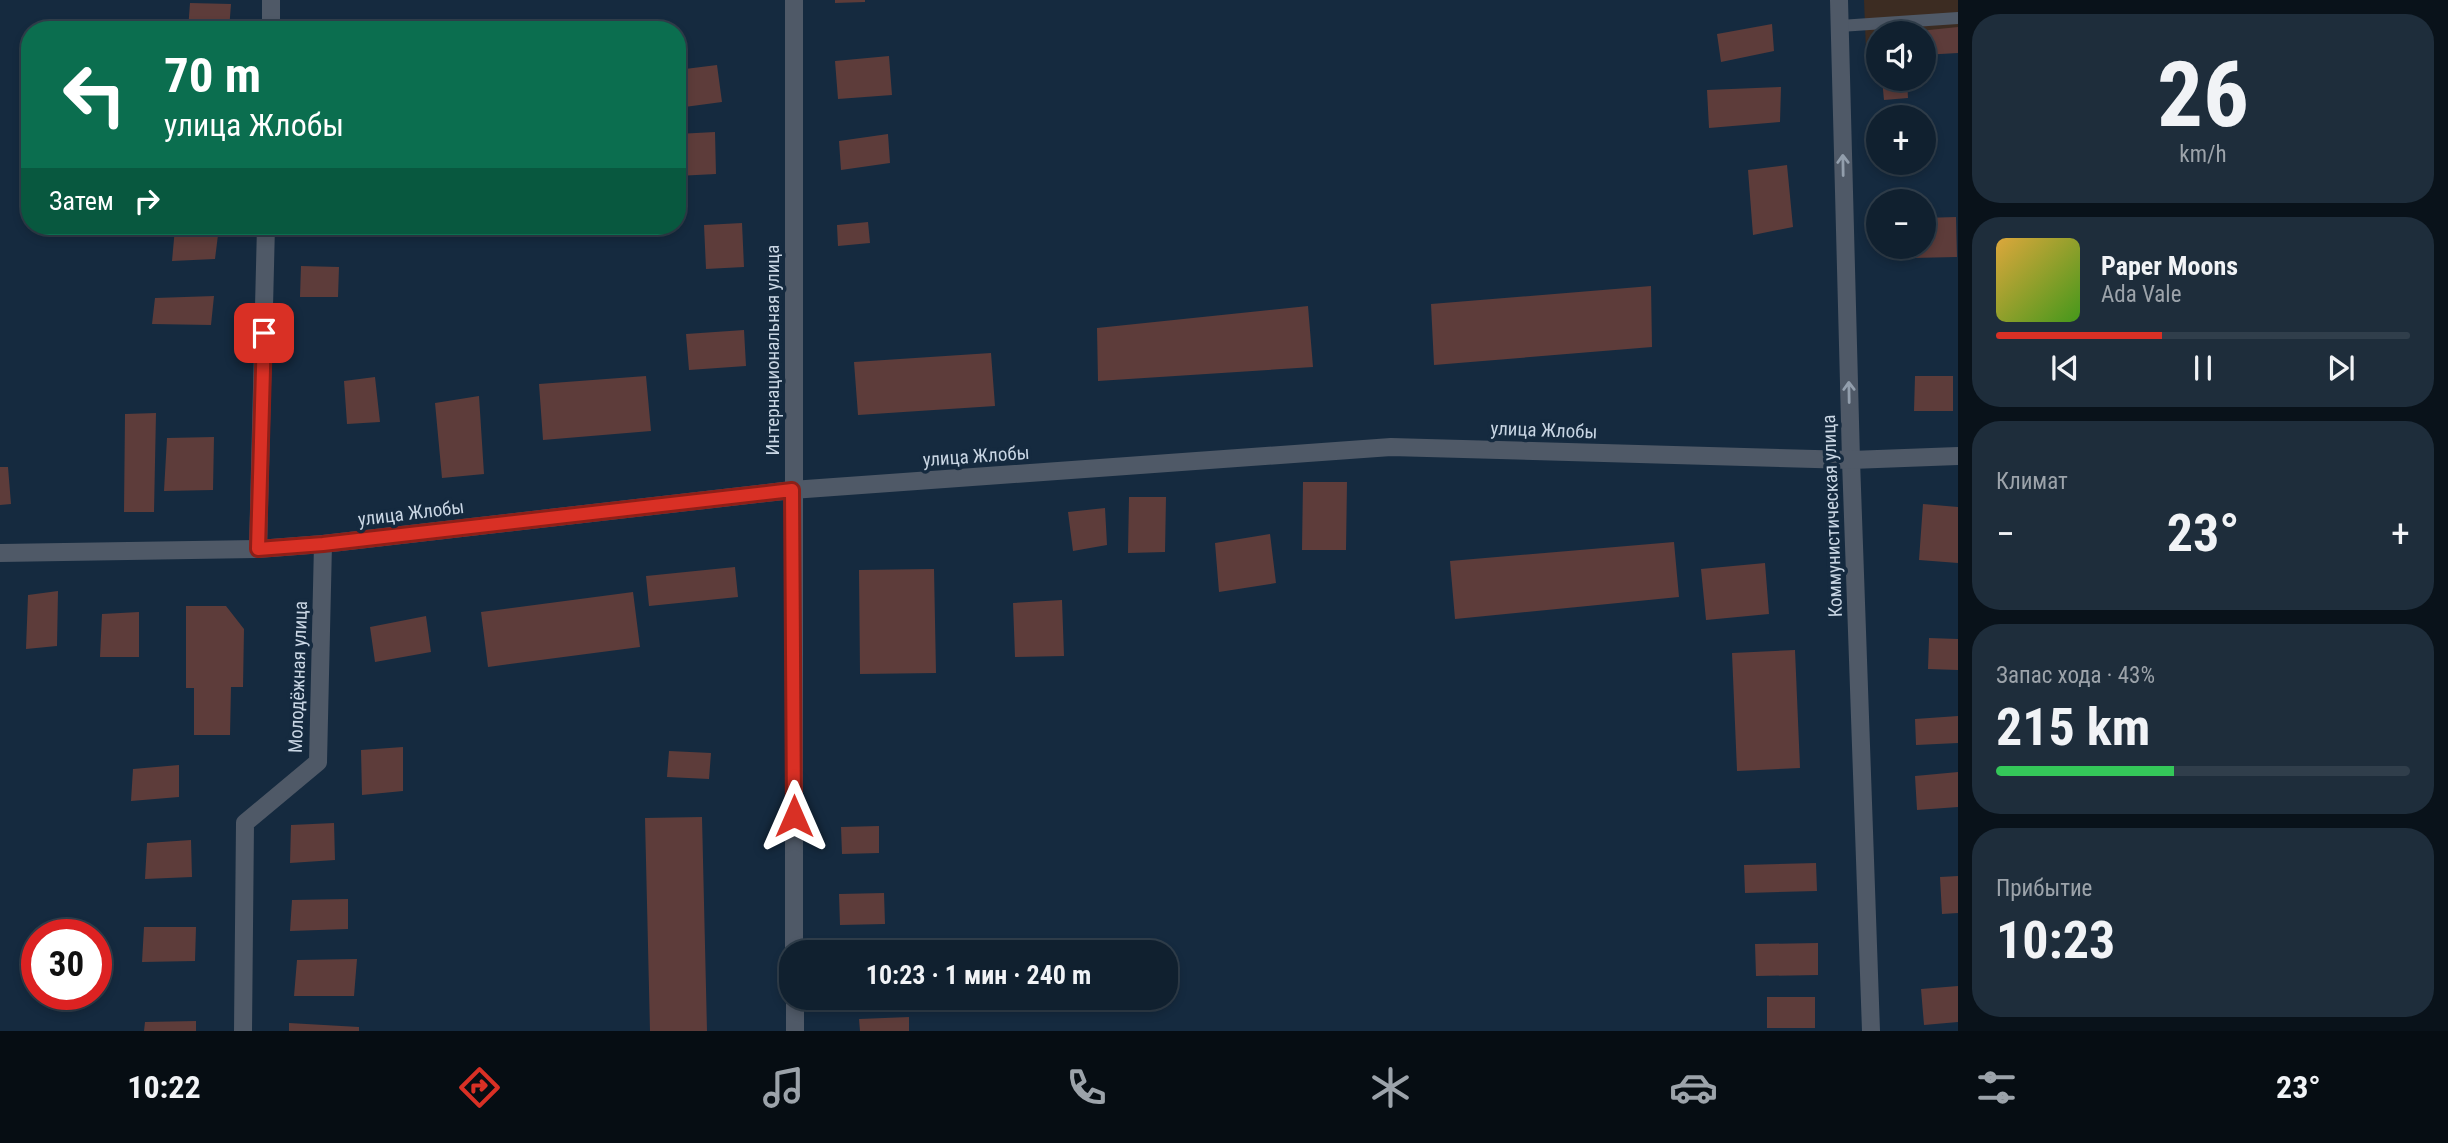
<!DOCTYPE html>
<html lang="ru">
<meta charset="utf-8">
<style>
:root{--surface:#10202f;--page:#1e2d3b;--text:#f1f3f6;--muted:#9ca3aa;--line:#303e4b;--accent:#d93025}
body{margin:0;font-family:"Roboto Condensed",sans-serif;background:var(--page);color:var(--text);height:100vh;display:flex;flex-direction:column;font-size:26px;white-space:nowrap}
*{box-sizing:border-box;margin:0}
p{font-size:23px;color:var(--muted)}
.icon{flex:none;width:38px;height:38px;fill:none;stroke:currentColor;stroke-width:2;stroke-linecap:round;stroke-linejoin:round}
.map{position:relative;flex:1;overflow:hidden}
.panel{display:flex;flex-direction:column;gap:14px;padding:14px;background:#09121a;width:490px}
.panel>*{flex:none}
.banner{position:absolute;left:21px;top:21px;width:665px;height:214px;border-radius:28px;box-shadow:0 4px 10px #0003,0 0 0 2px var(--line);background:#0b6e4f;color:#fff;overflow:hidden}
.buttons{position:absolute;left:1866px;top:21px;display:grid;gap:14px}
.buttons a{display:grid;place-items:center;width:70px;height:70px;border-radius:50%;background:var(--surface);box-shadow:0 4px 10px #0003,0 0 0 2px var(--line);font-size:35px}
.speed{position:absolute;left:21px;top:919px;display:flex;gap:14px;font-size:35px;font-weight:700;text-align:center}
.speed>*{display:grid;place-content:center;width:91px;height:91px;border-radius:50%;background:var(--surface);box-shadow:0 4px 10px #0003,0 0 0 2px var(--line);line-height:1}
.speed .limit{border:10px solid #d22;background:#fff;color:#111}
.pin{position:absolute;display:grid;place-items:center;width:60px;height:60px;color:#fff;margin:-30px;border-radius:14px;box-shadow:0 4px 10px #0006}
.me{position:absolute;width:77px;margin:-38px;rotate:0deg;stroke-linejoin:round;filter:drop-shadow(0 0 5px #0008)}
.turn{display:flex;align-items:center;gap:24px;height:147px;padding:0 28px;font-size:32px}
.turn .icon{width:91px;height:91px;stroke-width:2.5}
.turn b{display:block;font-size:49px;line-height:60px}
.then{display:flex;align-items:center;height:66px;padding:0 28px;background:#0003;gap:14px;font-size:26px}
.big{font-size:52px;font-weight:700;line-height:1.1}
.panel .widget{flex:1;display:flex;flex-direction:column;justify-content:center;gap:10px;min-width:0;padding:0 24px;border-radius:28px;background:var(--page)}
.panel .dial{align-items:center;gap:0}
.dial b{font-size:91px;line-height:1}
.song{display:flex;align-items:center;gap:21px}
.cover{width:84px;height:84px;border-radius:10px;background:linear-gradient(135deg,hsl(40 70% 55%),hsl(100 70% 35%))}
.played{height:7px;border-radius:4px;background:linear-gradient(90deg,var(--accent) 40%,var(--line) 40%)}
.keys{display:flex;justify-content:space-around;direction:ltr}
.heat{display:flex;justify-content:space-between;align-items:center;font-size:38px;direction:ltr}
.charge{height:10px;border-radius:5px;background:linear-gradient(90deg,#34c759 43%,var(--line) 0)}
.trip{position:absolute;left:779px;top:940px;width:399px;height:70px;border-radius:28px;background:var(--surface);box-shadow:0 4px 10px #0003,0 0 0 2px var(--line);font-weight:700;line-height:70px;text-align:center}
.menu{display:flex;height:112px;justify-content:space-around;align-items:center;background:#060d13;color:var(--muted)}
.menu .icon{width:49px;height:49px}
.menu .selected{color:var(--accent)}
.menu b{font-size:32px;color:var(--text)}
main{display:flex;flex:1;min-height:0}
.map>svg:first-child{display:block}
</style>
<main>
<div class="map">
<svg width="1958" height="1031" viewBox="0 0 1958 1031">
<rect width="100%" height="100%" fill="#152a3f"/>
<path fill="#3c2c22" d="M1864,0H1958V47L1923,33H1878V50H1866Z"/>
<path fill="#5d3c3a" d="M835,0H865V2L835,3Z
M190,3L231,4L229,30H188Z
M1772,24L1774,51L1721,62L1717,34Z
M305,26L348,27V30H305Z
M1958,27V53L1923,55V33H1900Z
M889,56L892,95L838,99L835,61Z
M717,65L722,102L677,108V70Z
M1882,79H1907L1908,98L1884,100Z
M1781,87L1780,122L1709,128L1707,90Z
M715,132L716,174L677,176V134Z
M888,134L890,163L841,170L839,141Z
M1787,165L1793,227L1753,235L1748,170Z
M1956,217L1957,257L1912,258V247H1923V218Z
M868,222L870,243L838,246L837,225Z
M742,223L744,267L706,269L704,225Z
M297,226H337V230L297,229Z
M219,227L215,259L172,261L175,228Z
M301,266L339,267L338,297H300Z
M1651,286L1652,347L1434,365L1431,304Z
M214,296L211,325L152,324L155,298Z
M1308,306L1313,367L1098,381L1097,328Z
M744,330L746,366L689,370L686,334Z
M991,353L995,406L858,415L854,362Z
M646,376L651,431L543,440L539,384Z
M1915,376H1953V411H1914Z
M375,377L380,422L347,424L344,381Z
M479,396L484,474L442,478L435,403Z
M156,413L154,512H124L125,414Z
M214,437L213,490L164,491L167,438Z
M0,467H8L11,504L0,505Z
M1303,482H1347L1346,550H1302Z
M1129,497H1166L1165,552L1128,553Z
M1923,504L1958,507V563L1919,560Z
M1105,508L1107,545L1073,551L1068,512Z
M1270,534L1276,583L1219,592L1215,543Z
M1674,542L1679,597L1455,619L1450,561Z
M1765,563L1769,614L1706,620L1701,569Z
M735,567L738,597L649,606L646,576Z
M934,569L936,673L860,674L859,570Z
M58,591L57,646L26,649L28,595Z
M633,592L640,647L488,667L481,612Z
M1062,600L1064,656L1015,657L1013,603Z
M186,606H226L244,629L243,687H231L230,735H194V688H186Z
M139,612V657H100L102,614Z
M426,616L431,652L375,662L370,627Z
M1929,638L1958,639V670L1928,669Z
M1795,650L1800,768L1737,771L1732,653Z
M1958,716V743L1916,745L1915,719Z
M403,747V791L362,795L361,750Z
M669,751L711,753L709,779L667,777Z
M179,765V797L131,801L133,769Z
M1958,772V807L1917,810L1915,776Z
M702,817L707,1031H650L645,818Z
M334,823L335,860L290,863L291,825Z
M879,826V853L842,854L841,827Z
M191,840L192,877L145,879L147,843Z
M1816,863L1817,891L1745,893L1744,865Z
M1958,876V913L1942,914L1940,877Z
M884,893L885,924L840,925L839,894Z
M348,899V929L290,931L292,900Z
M144,927H196L195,961L142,962Z
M1818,943V975L1756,976L1755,944Z
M357,959L354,996H294L297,960Z
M1958,986V1022L1924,1025L1921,989Z
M1767,997H1815V1028H1767Z
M909,1017V1031H860L859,1019Z
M196,1021V1031H144L145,1022Z
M289,1023L359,1027V1031H289Z"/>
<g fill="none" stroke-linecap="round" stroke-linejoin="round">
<path stroke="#4f5967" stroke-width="12" d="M1840,26L1958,18"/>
<path stroke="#4f5967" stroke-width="18" d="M794,0V952
M1839,0L1851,460L1871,1031
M271,30V0
M258,549L266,226
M795,998V1031
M243,1031L245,823L318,762L323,544"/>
<path stroke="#4f5967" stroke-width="18" d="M0,553L258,549L323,544L792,490L1391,447L1851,460L1958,456"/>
</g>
<defs><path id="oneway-shaft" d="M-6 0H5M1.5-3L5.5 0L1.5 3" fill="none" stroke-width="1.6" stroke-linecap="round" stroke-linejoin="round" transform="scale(1.75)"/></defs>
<g stroke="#929eac">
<use href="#oneway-shaft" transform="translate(1843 165) rotate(-91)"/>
<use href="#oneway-shaft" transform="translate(1849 392) rotate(-91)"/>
</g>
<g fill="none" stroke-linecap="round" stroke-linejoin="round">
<defs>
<path id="route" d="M264,333L258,549L323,544L792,490L794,816"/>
</defs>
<use href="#route" stroke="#8d1f18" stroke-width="18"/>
<use href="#route" stroke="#d93025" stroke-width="12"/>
</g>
<g text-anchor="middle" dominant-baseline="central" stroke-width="7" stroke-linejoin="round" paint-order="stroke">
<g font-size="19" fill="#c9d6e4" stroke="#152a3f">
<text transform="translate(772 350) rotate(-90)">Интернациональная улица</text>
<text transform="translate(1544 430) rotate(2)">улица Жлобы</text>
<text transform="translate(976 456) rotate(-4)">улица Жлобы</text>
<text transform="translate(411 513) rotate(-7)">улица Жлобы</text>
<text transform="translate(1832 516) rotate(-92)">Коммунистическая улица</text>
<text transform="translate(298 677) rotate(-88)">Молодёжная улица</text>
</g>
</g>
</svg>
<div class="buttons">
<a><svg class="icon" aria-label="sound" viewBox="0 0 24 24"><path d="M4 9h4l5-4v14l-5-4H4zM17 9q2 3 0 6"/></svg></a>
<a>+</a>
<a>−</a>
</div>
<div class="speed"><div class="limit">30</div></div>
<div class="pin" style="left:264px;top:333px;background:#d93025"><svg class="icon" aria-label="arrive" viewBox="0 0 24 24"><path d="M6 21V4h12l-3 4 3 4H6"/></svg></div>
<svg class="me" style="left:794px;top:816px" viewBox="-20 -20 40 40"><path d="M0-17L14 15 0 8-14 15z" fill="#d93025" stroke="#fff" stroke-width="4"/></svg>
<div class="trip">10:23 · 1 мин · 240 m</div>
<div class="banner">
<div class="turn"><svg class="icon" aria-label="left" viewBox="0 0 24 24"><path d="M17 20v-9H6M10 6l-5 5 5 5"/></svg><div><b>70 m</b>улица Жлобы</div></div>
<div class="then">Затем<svg class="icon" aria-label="right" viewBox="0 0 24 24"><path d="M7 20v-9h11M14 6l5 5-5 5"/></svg></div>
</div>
</div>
<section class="panel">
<div class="widget dial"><b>26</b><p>km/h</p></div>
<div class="widget">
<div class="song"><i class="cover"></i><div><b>Paper Moons</b><p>Ada Vale</p></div></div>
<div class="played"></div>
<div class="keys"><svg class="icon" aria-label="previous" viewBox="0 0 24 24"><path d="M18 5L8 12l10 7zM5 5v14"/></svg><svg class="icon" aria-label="pause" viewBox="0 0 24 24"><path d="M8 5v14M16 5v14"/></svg><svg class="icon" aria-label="next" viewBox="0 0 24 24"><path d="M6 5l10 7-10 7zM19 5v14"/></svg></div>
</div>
<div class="widget"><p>Климат</p>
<div class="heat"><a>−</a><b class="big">23°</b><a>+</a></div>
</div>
<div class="widget"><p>Запас хода · 43%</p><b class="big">215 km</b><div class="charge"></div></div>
<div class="widget"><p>Прибытие</p><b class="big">10:23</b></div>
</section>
</main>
<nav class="menu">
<b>10:22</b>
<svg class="icon selected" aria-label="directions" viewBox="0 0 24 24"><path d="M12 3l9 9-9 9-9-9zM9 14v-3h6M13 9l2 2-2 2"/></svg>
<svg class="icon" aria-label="music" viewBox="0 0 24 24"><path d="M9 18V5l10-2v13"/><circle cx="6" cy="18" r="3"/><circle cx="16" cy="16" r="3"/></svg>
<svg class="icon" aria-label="phone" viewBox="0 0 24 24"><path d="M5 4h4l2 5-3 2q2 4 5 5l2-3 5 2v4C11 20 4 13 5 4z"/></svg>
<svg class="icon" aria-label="climate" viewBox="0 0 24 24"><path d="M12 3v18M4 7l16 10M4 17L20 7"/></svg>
<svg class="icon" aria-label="car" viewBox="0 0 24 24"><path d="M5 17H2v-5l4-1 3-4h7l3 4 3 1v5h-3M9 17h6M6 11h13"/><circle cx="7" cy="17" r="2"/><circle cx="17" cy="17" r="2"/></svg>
<svg class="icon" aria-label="filters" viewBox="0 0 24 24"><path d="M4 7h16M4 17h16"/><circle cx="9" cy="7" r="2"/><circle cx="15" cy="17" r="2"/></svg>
<b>23°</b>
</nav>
